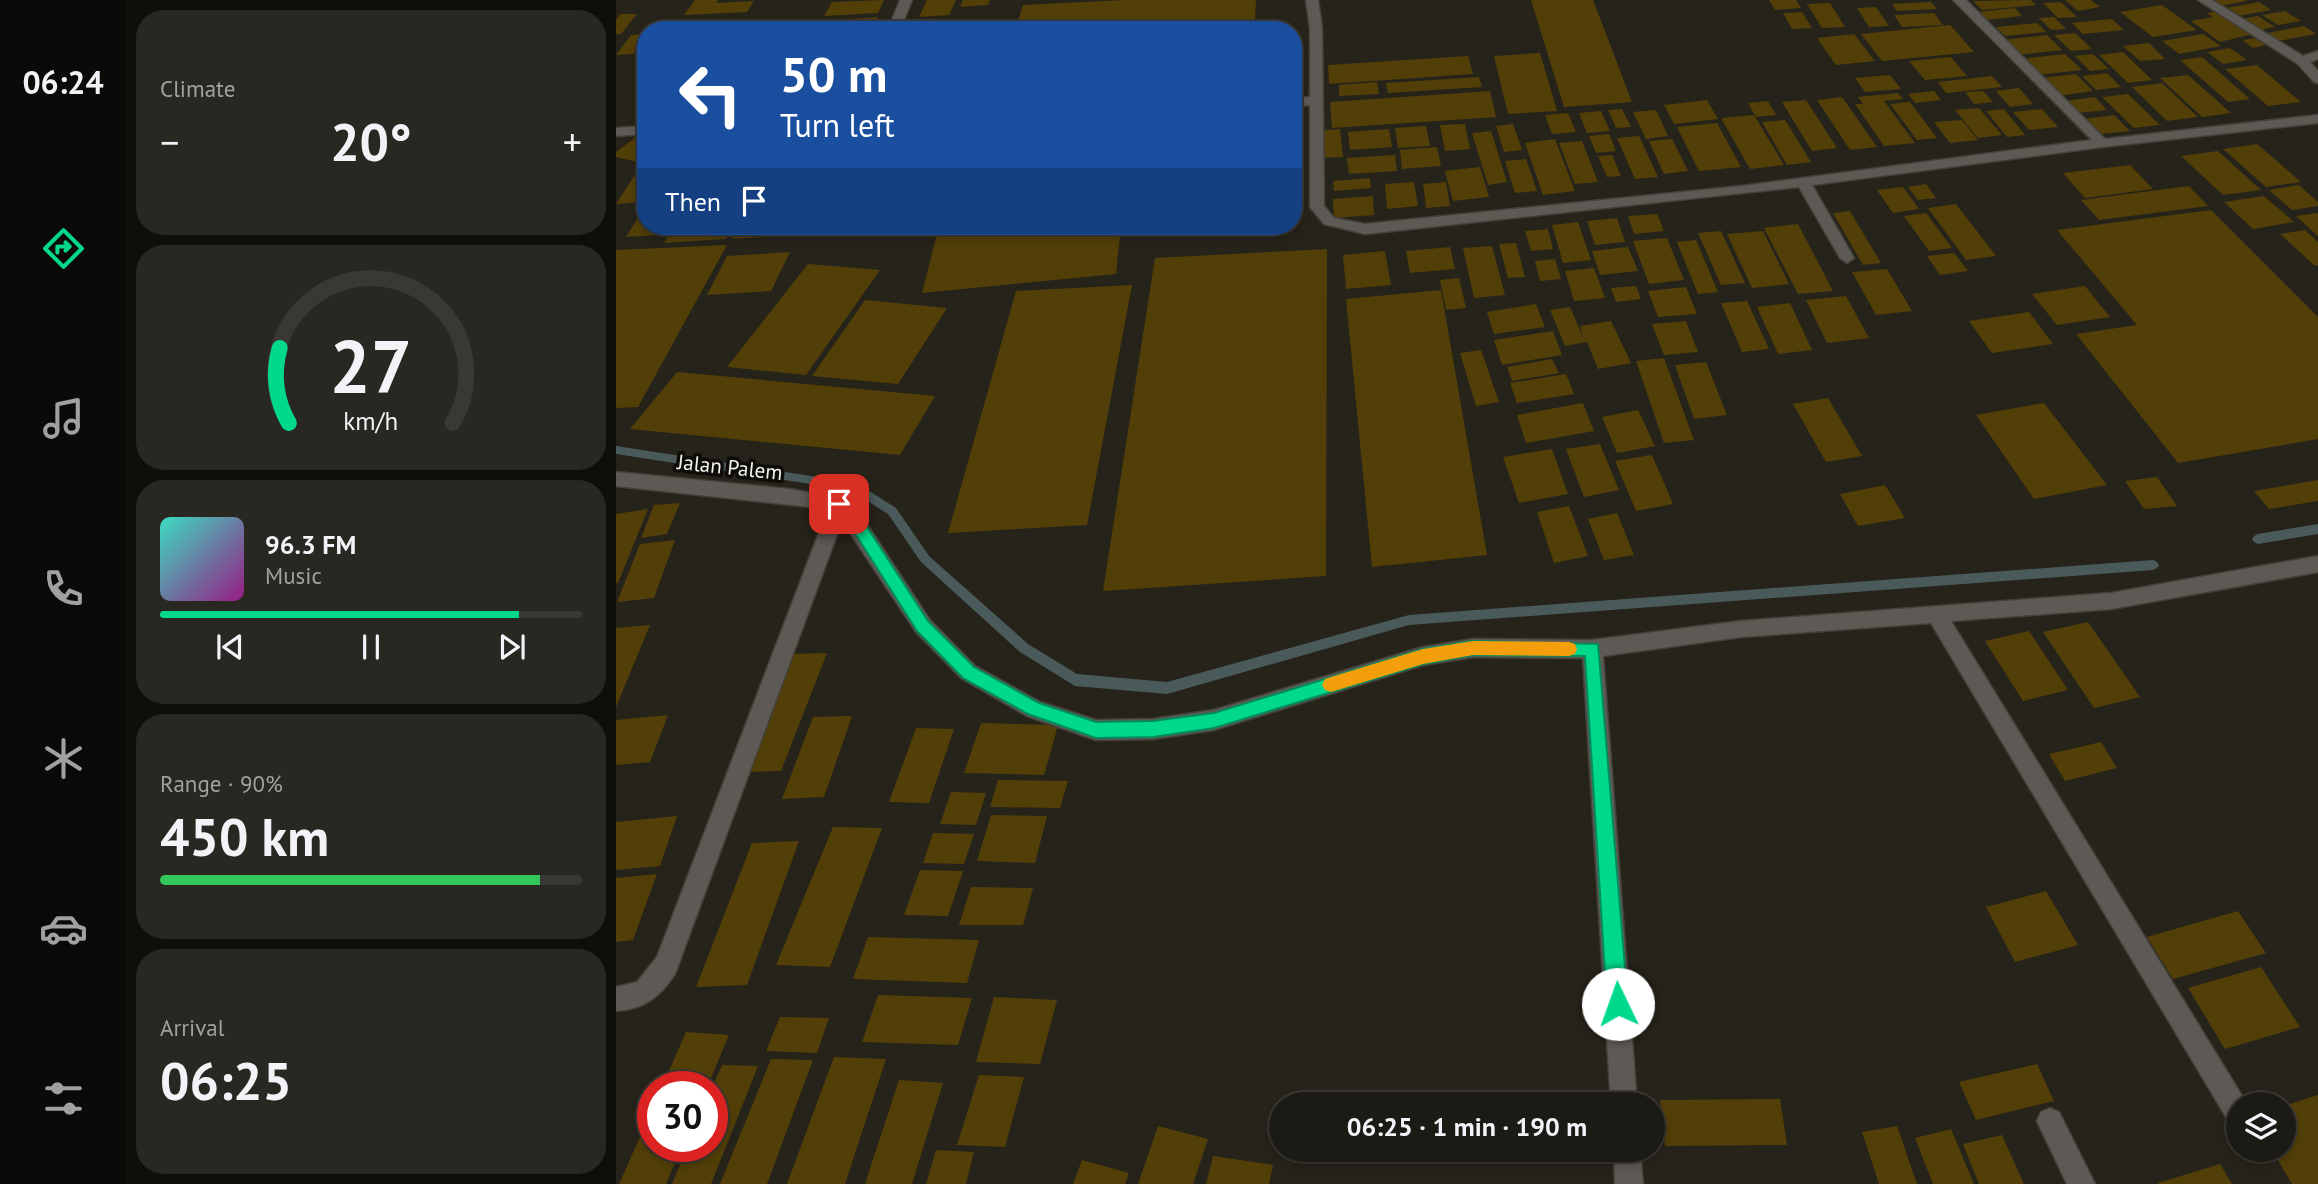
<!DOCTYPE html>
<meta charset="utf-8">
<style>
:root{--surface:#1c1a14;--page:#292722;--text:#f1f3f6;--muted:#a0a1a0;--line:#3a3834;--accent:#00d98c}
body{margin:0;font-family:"PT Sans",sans-serif;background:var(--page);color:var(--text);height:100vh;display:flex;flex-direction:column;font-size:26px;white-space:nowrap}
*{box-sizing:border-box;margin:0}
p{font-size:23px;color:var(--muted)}
.icon{flex:none;width:38px;height:38px;fill:none;stroke:currentColor;stroke-width:2;stroke-linecap:round;stroke-linejoin:round}
.map{position:relative;flex:1;overflow:hidden}
.sheet{display:flex;flex-direction:column;gap:10px;padding:10px;background:#0f0e0b;width:490px}
.sheet>*{flex:none}
.banner{position:absolute;left:21px;top:21px;width:665px;height:214px;border-radius:28px;box-shadow:0 4px 10px #0003,0 0 0 2px var(--line);background:#1a4fa0;color:#fff;overflow:hidden}
.tools{position:absolute;left:1610px;top:1092px;display:grid;gap:14px}
.tools a{display:grid;place-items:center;width:70px;height:70px;border-radius:50%;background:var(--surface);box-shadow:0 4px 10px #0003,0 0 0 2px var(--line);font-size:35px}
.speed{position:absolute;left:21px;top:1071px;display:flex;gap:14px;font-size:35px;font-weight:700;text-align:center}
.speed>*{display:grid;place-content:center;width:91px;height:91px;border-radius:50%;background:var(--surface);box-shadow:0 4px 10px #0003,0 0 0 2px var(--line);line-height:1}
.speed .limit{border:10px solid #d22;background:#fff;color:#111}
.pin{position:absolute;display:grid;place-items:center;width:60px;height:60px;color:#fff;margin:-30px;border-radius:14px;box-shadow:0 4px 10px #0006}
.me{position:absolute;width:77px;margin:-38px;rotate:357deg;stroke-linejoin:round;filter:drop-shadow(0 0 5px #0008)}
.turn{display:flex;align-items:center;gap:24px;height:147px;padding:0 28px;font-size:32px}
.turn .icon{width:91px;height:91px;stroke-width:2.5}
.turn b{display:block;font-size:49px;line-height:60px}
.then{display:flex;align-items:center;height:66px;padding:0 28px;background:#0003;gap:14px;font-size:26px}
.big{font-size:52px;font-weight:700;line-height:1.1}
.sheet .card{flex:1;display:flex;flex-direction:column;justify-content:center;gap:10px;min-width:0;padding:0 24px;border-radius:28px;background:var(--page)}
.sheet .dial{align-items:center;gap:0}
.dial svg{height:182px;overflow:visible;fill:none;stroke:var(--line);stroke-width:7;stroke-linecap:round;text-anchor:middle}
.dial text{fill:var(--text);stroke:none}
.song{display:flex;align-items:center;gap:21px}
.cover{width:84px;height:84px;border-radius:10px;background:linear-gradient(135deg,hsl(170 70% 55%),hsl(310 70% 35%))}
.played{height:7px;border-radius:4px;background:linear-gradient(90deg,var(--accent) 85%,var(--line) 85%)}
.keys{display:flex;justify-content:space-around;direction:ltr}
.heat{display:flex;justify-content:space-between;align-items:center;font-size:38px;direction:ltr}
.charge{height:10px;border-radius:5px;background:linear-gradient(90deg,#34c759 90%,var(--line) 0)}
.trip{position:absolute;left:653px;top:1092px;width:396px;height:70px;border-radius:35px;background:var(--surface);box-shadow:0 4px 10px #0003,0 0 0 2px var(--line);font-weight:700;line-height:70px;text-align:center}
main{display:flex;flex:1;min-height:0}
.tabs{display:flex;flex-direction:column;width:126px;justify-content:space-around;align-items:center;background:#0b0a08;color:var(--muted)}
.tabs .icon{width:49px;height:49px}
.tabs .current{color:var(--accent)}
.tabs b{font-size:32px;color:var(--text)}
.map>svg:first-child{display:block}
</style>
<main>
<nav class="tabs">
<b>06:24</b>
<svg class="icon current" aria-label="directions" viewBox="0 0 24 24"><path d="M12 3l9 9-9 9-9-9zM9 14v-3h6M13 9l2 2-2 2"/></svg>
<svg class="icon" aria-label="music" viewBox="0 0 24 24"><path d="M9 18V5l10-2v13"/><circle cx="6" cy="18" r="3"/><circle cx="16" cy="16" r="3"/></svg>
<svg class="icon" aria-label="phone" viewBox="0 0 24 24"><path d="M5 4h4l2 5-3 2q2 4 5 5l2-3 5 2v4C11 20 4 13 5 4z"/></svg>
<svg class="icon" aria-label="climate" viewBox="0 0 24 24"><path d="M12 3v18M4 7l16 10M4 17L20 7"/></svg>
<svg class="icon" aria-label="car" viewBox="0 0 24 24"><path d="M5 17H2v-5l4-1 3-4h7l3 4 3 1v5h-3M9 17h6M6 11h13"/><circle cx="7" cy="17" r="2"/><circle cx="17" cy="17" r="2"/></svg>
<svg class="icon" aria-label="filters" viewBox="0 0 24 24"><path d="M4 7h16M4 17h16"/><circle cx="9" cy="7" r="2"/><circle cx="15" cy="17" r="2"/></svg>
</nav>
<section class="sheet">
<div class="card"><p>Climate</p>
<div class="heat"><a>−</a><b class="big">20°</b><a>+</a></div>
</div>
<div class="card dial"><svg viewBox="0 0 100 80">
<path d="M14 69A42 42 0 1 1 86 69"/>
<path d="M14 69A42 42 0 0 1 10 36" stroke="#00d98c"/>
<text x="50" y="56" font-size="32" font-weight="700">27</text>
<text x="50" y="72" font-size="11">km/h</text>
</svg></div>
<div class="card">
<div class="song"><i class="cover"></i><div><b>96.3 FM</b><p>Music</p></div></div>
<div class="played"></div>
<div class="keys"><svg class="icon" aria-label="previous" viewBox="0 0 24 24"><path d="M18 5L8 12l10 7zM5 5v14"/></svg><svg class="icon" aria-label="pause" viewBox="0 0 24 24"><path d="M8 5v14M16 5v14"/></svg><svg class="icon" aria-label="next" viewBox="0 0 24 24"><path d="M6 5l10 7-10 7zM19 5v14"/></svg></div>
</div>
<div class="card"><p>Range · 90%</p><b class="big">450 km</b><div class="charge"></div></div>
<div class="card"><p>Arrival</p><b class="big">06:25</b></div>
</section>
<div class="map">
<svg width="1702" height="1184" viewBox="0 0 1702 1184">
<rect width="100%" height="100%" fill="#26231a"/>
<g fill="none" stroke-linecap="round" stroke-linejoin="round">
<path fill="#4a5a5b" fill-rule="evenodd" d="M0,446L241,483L280,508L313,556L412,644L461,674L551,682L793,615L1537,560L1541,562L1543,565L1541,568L1537,570L793,625L551,694L459,686L404,652L305,562L272,514L234,490L0,454Z
M1702,524V534L1642,544L1638,542L1636,539L1638,536L1642,534Z"/>
</g>
<path fill="#523f08" d="M79,0H102L100,3L138,1L131,12L68,15Z
M268,0L262,13L208,16L216,2Z
M311,0H340L333,15L303,17Z
M347,0H374L372,5L344,7Z
M509,0H640L639,22L490,30H399L407,5Z
M915,0H977L1016,102L948,107Z
M1153,0H1180L1185,8L1159,10Z
M1415,0L1420,5L1366,10L1357,1Z
M1449,0H1475L1484,7L1462,11Z
M1598,0H1630V1L1606,6Z
M1315,2L1321,9L1281,11L1276,4Z
M1445,2L1461,17L1442,18L1427,3Z
M1643,2L1655,10L1622,16L1610,8Z
M1214,3L1229,27L1206,28L1191,4Z
M1546,5L1581,30L1537,37L1504,12Z
M1260,7L1273,26L1253,27L1241,8Z
M1399,8L1406,16L1370,20L1362,12Z
M1603,11L1637,34L1604,42L1575,21L1597,17L1591,13Z
M1669,11L1685,21L1662,25L1646,15Z
M1186,12L1196,28L1176,29L1167,13Z
M1318,13L1327,25L1286,27L1278,15Z
M4,14H21L5,34H0V20Z
M1642,16L1659,27L1643,30L1626,19Z
M262,17L257,30H205L208,21Z
M1438,17L1450,29L1435,30L1423,18Z
M1496,19L1508,30L1467,34L1456,23Z
M1421,23L1430,32L1389,36L1380,27Z
M164,24L161,30H117V28Z
M1334,25L1358,52L1266,61L1245,34Z
M1688,26L1700,34L1657,42L1646,34Z
M1459,33L1476,49L1455,51L1438,35Z
M30,34L17,54L0,55L15,35Z
M1238,34L1259,61L1220,65L1201,38Z
M1587,34L1605,46L1563,54L1546,41Z
M1431,35L1446,50L1401,55L1387,40Z
M1640,38L1650,45L1637,48L1627,40Z
M1533,43L1549,59L1524,61L1507,46Z
M1614,48L1631,60L1607,64L1591,52Z
M1507,52L1536,80L1512,83L1483,55Z
M924,53L941,111L892,114L878,56Z
M1449,54L1466,70L1422,75L1406,59Z
M1477,54L1493,69L1474,71L1459,56Z
M852,56L857,74L713,84L712,65Z
M1335,57L1351,76L1309,80L1293,61Z
M1586,57L1634,99L1612,102L1564,60Z
M1641,65L1685,102L1652,106L1609,69Z
M1491,73L1505,87L1480,90L1466,76Z
M1460,74L1477,91L1442,96L1425,78Z
M1274,75L1285,89L1249,92L1239,78Z
M1572,75L1615,113L1586,117L1544,78Z
M1376,76L1386,87L1330,93L1322,82Z
M863,77L866,87L772,93L770,83Z
M761,82L763,94L723,96V85Z
M1546,83L1582,117L1551,121L1516,87Z
M1403,88L1417,104L1394,107L1380,91Z
M874,91L880,117L716,128L714,102Z
M1318,91L1325,100L1299,103L1292,94Z
M1367,91L1377,102L1358,104L1349,92Z
M1282,93L1287,99L1268,101L1299,143L1268,146L1239,104H1247L1242,97Z
M1512,94L1544,125L1518,128L1486,97Z
M1226,97L1261,147L1234,150L1201,100Z
M1479,97L1491,110L1461,113L1449,101Z
M1091,100L1102,119L1058,124L1048,105Z
M1190,100L1221,148L1196,151L1166,102Z
M1152,101L1160,115L1140,117L1132,103Z
M1294,102L1321,138L1301,140L1274,104Z
M1363,108L1386,135L1362,138L1339,110Z
M1006,109L1015,127L1000,128L992,110Z
M1388,109L1409,135L1391,137L1370,111Z
M1426,109L1442,127L1413,130L1397,112Z
M1040,110L1052,136L1030,139L1017,112Z
M985,111L994,131L971,133L963,113Z
M952,113L960,132L936,134L929,115Z
M1138,115L1168,165L1134,169L1105,118Z
M1498,115L1514,131L1484,134L1468,119Z
M1169,120L1195,162L1171,165L1146,122Z
M1346,120L1362,140L1334,143L1318,122Z
M1101,123L1125,167L1083,171L1061,127Z
M849,124L854,149L829,151L824,125Z
M897,124L906,150L888,152L880,126Z
M810,126L814,146L782,148L779,128Z
M724,129L727,157L704,158L702,131Z
M773,129L776,147L734,150L732,132Z
M875,131L891,182L872,185L856,133Z
M993,134L1000,151L980,153L973,136Z
M1023,136L1042,177L1019,179L1001,138Z
M20,137L30,139V160L26,163L0,157V152Z
M939,139L959,191L927,195L909,143Z
M1056,139L1072,171L1048,174L1033,141Z
M966,141L982,182L959,184L943,143Z
M1641,144L1685,182L1650,187L1607,149Z
M821,147L825,166L786,169L784,150Z
M1602,151L1645,190L1607,195L1565,156Z
M779,155L781,171L733,174L731,158Z
M996,155L1005,176L991,177L982,156Z
M910,159L921,191L899,193L889,161Z
M1514,165L1537,189L1469,198L1447,173Z
M30,166V192L23,202L0,204L24,167Z
M864,167L873,197L837,201L829,171Z
M754,178L755,188L718,191L717,181Z
M798,182L802,206L771,209L769,184Z
M830,182L834,206L810,208L807,184Z
M1310,184L1320,198L1302,200L1292,187Z
M1683,185L1702,202V206L1676,210L1653,190Z
M1573,186L1592,206L1483,220L1465,200Z
M1287,187L1303,209L1277,213L1261,190Z
M757,196L758,215L718,218L717,199Z
M1648,196L1678,222L1637,229L1608,202Z
M1340,204L1380,256L1350,260L1312,208Z
M30,205V226H47L41,235L10,237Z
M1595,210L1702,317V439L1562,463L1460,334L1521,325L1441,230Z
M1234,211L1265,263L1247,265L1217,213Z
M1310,213L1336,248L1313,251L1288,216Z
M1702,213V236L1680,216Z
M1041,214L1048,231L1018,234L1012,216Z
M1001,218L1009,242L979,245L971,221Z
M962,222L975,260L947,263L936,225Z
M1182,224L1217,291L1182,294L1148,228Z
M58,226H117L110,239L48,243Z
M123,226H154L149,237L116,239Z
M237,226H272L269,234L232,236Z
M323,226H505L500,274L306,293Z
M932,229L937,249L915,251L909,231Z
M1689,230L1702,242V265L1699,266L1664,234Z
M1105,231L1129,283L1105,285L1082,233Z
M1147,231L1173,284L1136,288L1111,234Z
M1051,238L1068,280L1033,284L1017,241Z
M1080,240L1102,292L1082,294L1061,242Z
M900,243L909,277L892,278L883,244Z
M111,245L22,407L0,408V250Z
M876,246L889,295L858,298L847,248Z
M834,247L839,269L794,273L790,251Z
M1012,247L1022,271L984,275L976,251Z
M711,249L710,576L487,591L539,258Z
M769,251L775,285L730,289L727,255Z
M174,252L155,291L91,295L111,256Z
M1338,253L1352,271L1324,275L1311,256Z
M939,259L945,279L924,281L919,261Z
M192,264L264,270L190,375L111,367Z
M978,268L989,298L958,301L949,271Z
M1271,269L1296,311L1260,315L1236,272Z
M843,278L850,308L830,310L824,280Z
M516,285L471,525L332,533L400,291Z
M1020,286L1025,299L1000,302L995,288Z
M1469,286L1494,317L1441,325L1416,294Z
M1070,287L1081,314L1042,317L1032,291Z
M825,290L871,555L756,567L730,299Z
M1230,296L1253,338L1211,343L1190,300Z
M249,300L331,308L282,384L196,376Z
M1131,301L1153,349L1126,352L1105,303Z
M1174,303L1196,350L1162,354L1141,307Z
M920,304L929,327L878,334L871,312Z
M954,307L968,339L964,326L995,321L1015,363L982,369L971,342L949,346L934,310Z
M1413,312L1437,344L1376,353L1353,321Z
M1070,321L1082,352L1048,355L1036,324Z
M937,331L946,355L886,365L878,340Z
M865,350L883,402L860,406L844,353Z
M1048,358L1078,440L1048,443L1020,361Z
M936,359L943,373L896,381L891,367Z
M1090,362L1111,415L1078,419L1059,365Z
M61,372L319,396L284,455L14,429Z
M950,374L958,394L901,403L894,383Z
M1212,398L1246,456L1210,462L1177,404Z
M967,403L978,431L910,443L901,415Z
M1428,403L1491,485L1418,499L1360,415Z
M1022,410L1039,446L1001,453L986,417Z
M984,444L1003,490L968,497L950,449Z
M936,449L952,494L903,503L887,457Z
M1036,455L1057,504L1020,511L999,461Z
M1541,477L1561,506L1528,509L1509,481Z
M1702,480V501L1653,509L1638,491Z
M1269,485L1289,518L1242,526L1224,494Z
M64,503L51,534L25,538L38,505Z
M953,506L972,556L938,563L921,512Z
M32,509L2,583H0V514Z
M1001,513L1018,555L988,560L972,519Z
M59,540L38,598L1,602L24,544Z
M1472,622L1524,697L1478,708L1427,632Z
M34,625L0,707V628Z
M1413,631L1452,690L1407,701L1369,641Z
M211,653L165,771L124,772L172,654Z
M52,715L34,762L0,765V720Z
M236,716L208,797L166,799L197,717Z
M365,723L442,725L428,775L348,773Z
M300,728L338,729L313,803L273,802Z
M1485,742L1501,768L1449,781L1433,754Z
M382,780L452,781L444,808L374,807Z
M335,792L370,793L360,825L324,824Z
M375,815L431,816L419,863L361,861Z
M61,816L44,866L0,870V822Z
M217,827L266,828L214,967L160,965Z
M317,833L358,834L348,864L307,863Z
M183,841L131,985L80,987L136,843Z
M304,870L347,871L332,916L288,915Z
M41,874L17,940L0,942V878Z
M355,887L417,888L407,925H343Z
M1430,891L1462,945L1399,962L1370,907Z
M1622,911L1650,953L1557,979L1531,937Z
M252,937L363,940L351,983L237,979Z
M1645,967L1684,1027L1609,1049L1572,988Z
M262,995L356,998L342,1045L246,1042Z
M378,997L441,1000L424,1064L360,1062Z
M164,1017L213,1018L201,1053L150,1051Z
M70,1032L113,1035L91,1087H46Z
M218,1057L270,1059L229,1184H171Z
M155,1059L197,1060L151,1184H104Z
M1421,1064L1438,1101L1360,1120L1343,1082Z
M106,1065L142,1066L95,1184H56L72,1146H96V1088Z
M363,1075L408,1077L389,1147L341,1145Z
M283,1080L327,1083L296,1184H249Z
M1702,1095V1184H1676L1656,1150H1668V1106Z
M1164,1099L1171,1145L1049,1146L1044,1100Z
M37,1108V1146H66L50,1184H3Z
M542,1126L592,1139L577,1184H522Z
M1281,1126L1301,1184H1263L1246,1132Z
M1335,1129L1358,1184H1317L1299,1138Z
M1386,1135L1408,1184H1363L1347,1144Z
M320,1150L358,1152L350,1184H310Z
M798,1150H858L856,1163L797,1154Z
M597,1156L657,1165L653,1184H590Z
M466,1160L513,1173L509,1184H457Z
M1604,1164L1616,1184H1542V1183Z"/>
<g fill="none" stroke-linecap="round" stroke-linejoin="round">
<defs>
<path id="minor" d="M284,0H296L284,30H272Z
M690,0H702L706,28L708,206L718,218L749,224L1126,186L1476,140L1337,0H1350L1489,139L1702,115V123L1486,147L1196,185L1238,258L1231,263L1224,258L1183,187L749,234L708,224L694,207V105L677,106V98L694,97V28Z
M1582,0H1596L1687,56L1702,51V59L1694,62L1702,71V83L1698,82L1682,64Z
M30,126V134L0,136V128Z
M0,472L173,489L229,499L254,529L314,620L359,666L424,702L480,720L537,719L598,710L807,647L857,639L976,640L1125,621L1495,593L1702,556V572L1495,609L1335,621L1631,1104H1622V1126L1613,1122L1315,623L1125,637L987,656L1021,1104H995L967,658L857,657L807,665L598,730L537,739L480,740L411,716L345,678L300,632L226,521L59,974C44,997 28,1009 0,1011V987L21,982L41,957L212,509L0,486Z
M1434,1108L1443,1112L1479,1184H1451L1421,1121L1425,1112Z
M998,1150H1024L1027,1184H999Z"/>
</defs>
<use href="#minor" stroke="#434038" stroke-width="3"/>
<use href="#minor" fill="#5d5a56" fill-rule="evenodd"/>
</g>
<path fill="#00d98c" stroke="#008d5b" stroke-width="2" d="M223,498L229,499L253,530L312,621L358,667L423,703L480,722L537,721L598,713L807,649L857,641L982,644L1012,1004L1009,1012L1002,1015L994,1012L991,1004L969,656L857,655L807,664L598,728L537,737L480,738L412,714L347,678L301,631L242,538L218,508L216,504Z"/>
<path fill="#f59e0b" d="M857,641L953,642L959,644L961,649L959,654L953,656L857,655L807,664L715,692L709,690L706,685L709,679L715,677L807,649Z"/>
<g text-anchor="middle" dominant-baseline="central" stroke-width="7" stroke-linejoin="round" paint-order="stroke">
<g font-size="21" fill="#f6f4ee" stroke="#0e0c09">
<text transform="translate(114 467) rotate(6)">Jalan Palem</text>
</g>
</g>
</svg>
<div class="tools">
<a><svg class="icon" aria-label="layers" viewBox="0 0 24 24"><path d="M12 4l9 5-9 5-9-5zM3 14l9 5 9-5"/></svg></a>
</div>
<div class="speed"><div class="limit">30</div></div>
<div class="pin" style="left:223px;top:504px;background:#d93025"><svg class="icon" aria-label="arrive" viewBox="0 0 24 24"><path d="M6 21V4h12l-3 4 3 4H6"/></svg></div>
<svg class="me" style="left:1002px;top:1004px" viewBox="-20 -20 40 40"><circle r="19" fill="#fff"/><path d="M0-13L10 11 0 6-10 11z" fill="#00d98c"/></svg>
<div class="trip">06:25 · 1 min · 190 m</div>
<div class="banner">
<div class="turn"><svg class="icon" aria-label="left" viewBox="0 0 24 24"><path d="M17 20v-9H6M10 6l-5 5 5 5"/></svg><div><b>50 m</b>Turn left</div></div>
<div class="then">Then<svg class="icon" aria-label="arrive" viewBox="0 0 24 24"><path d="M6 21V4h12l-3 4 3 4H6"/></svg></div>
</div>
</div>
</main>
